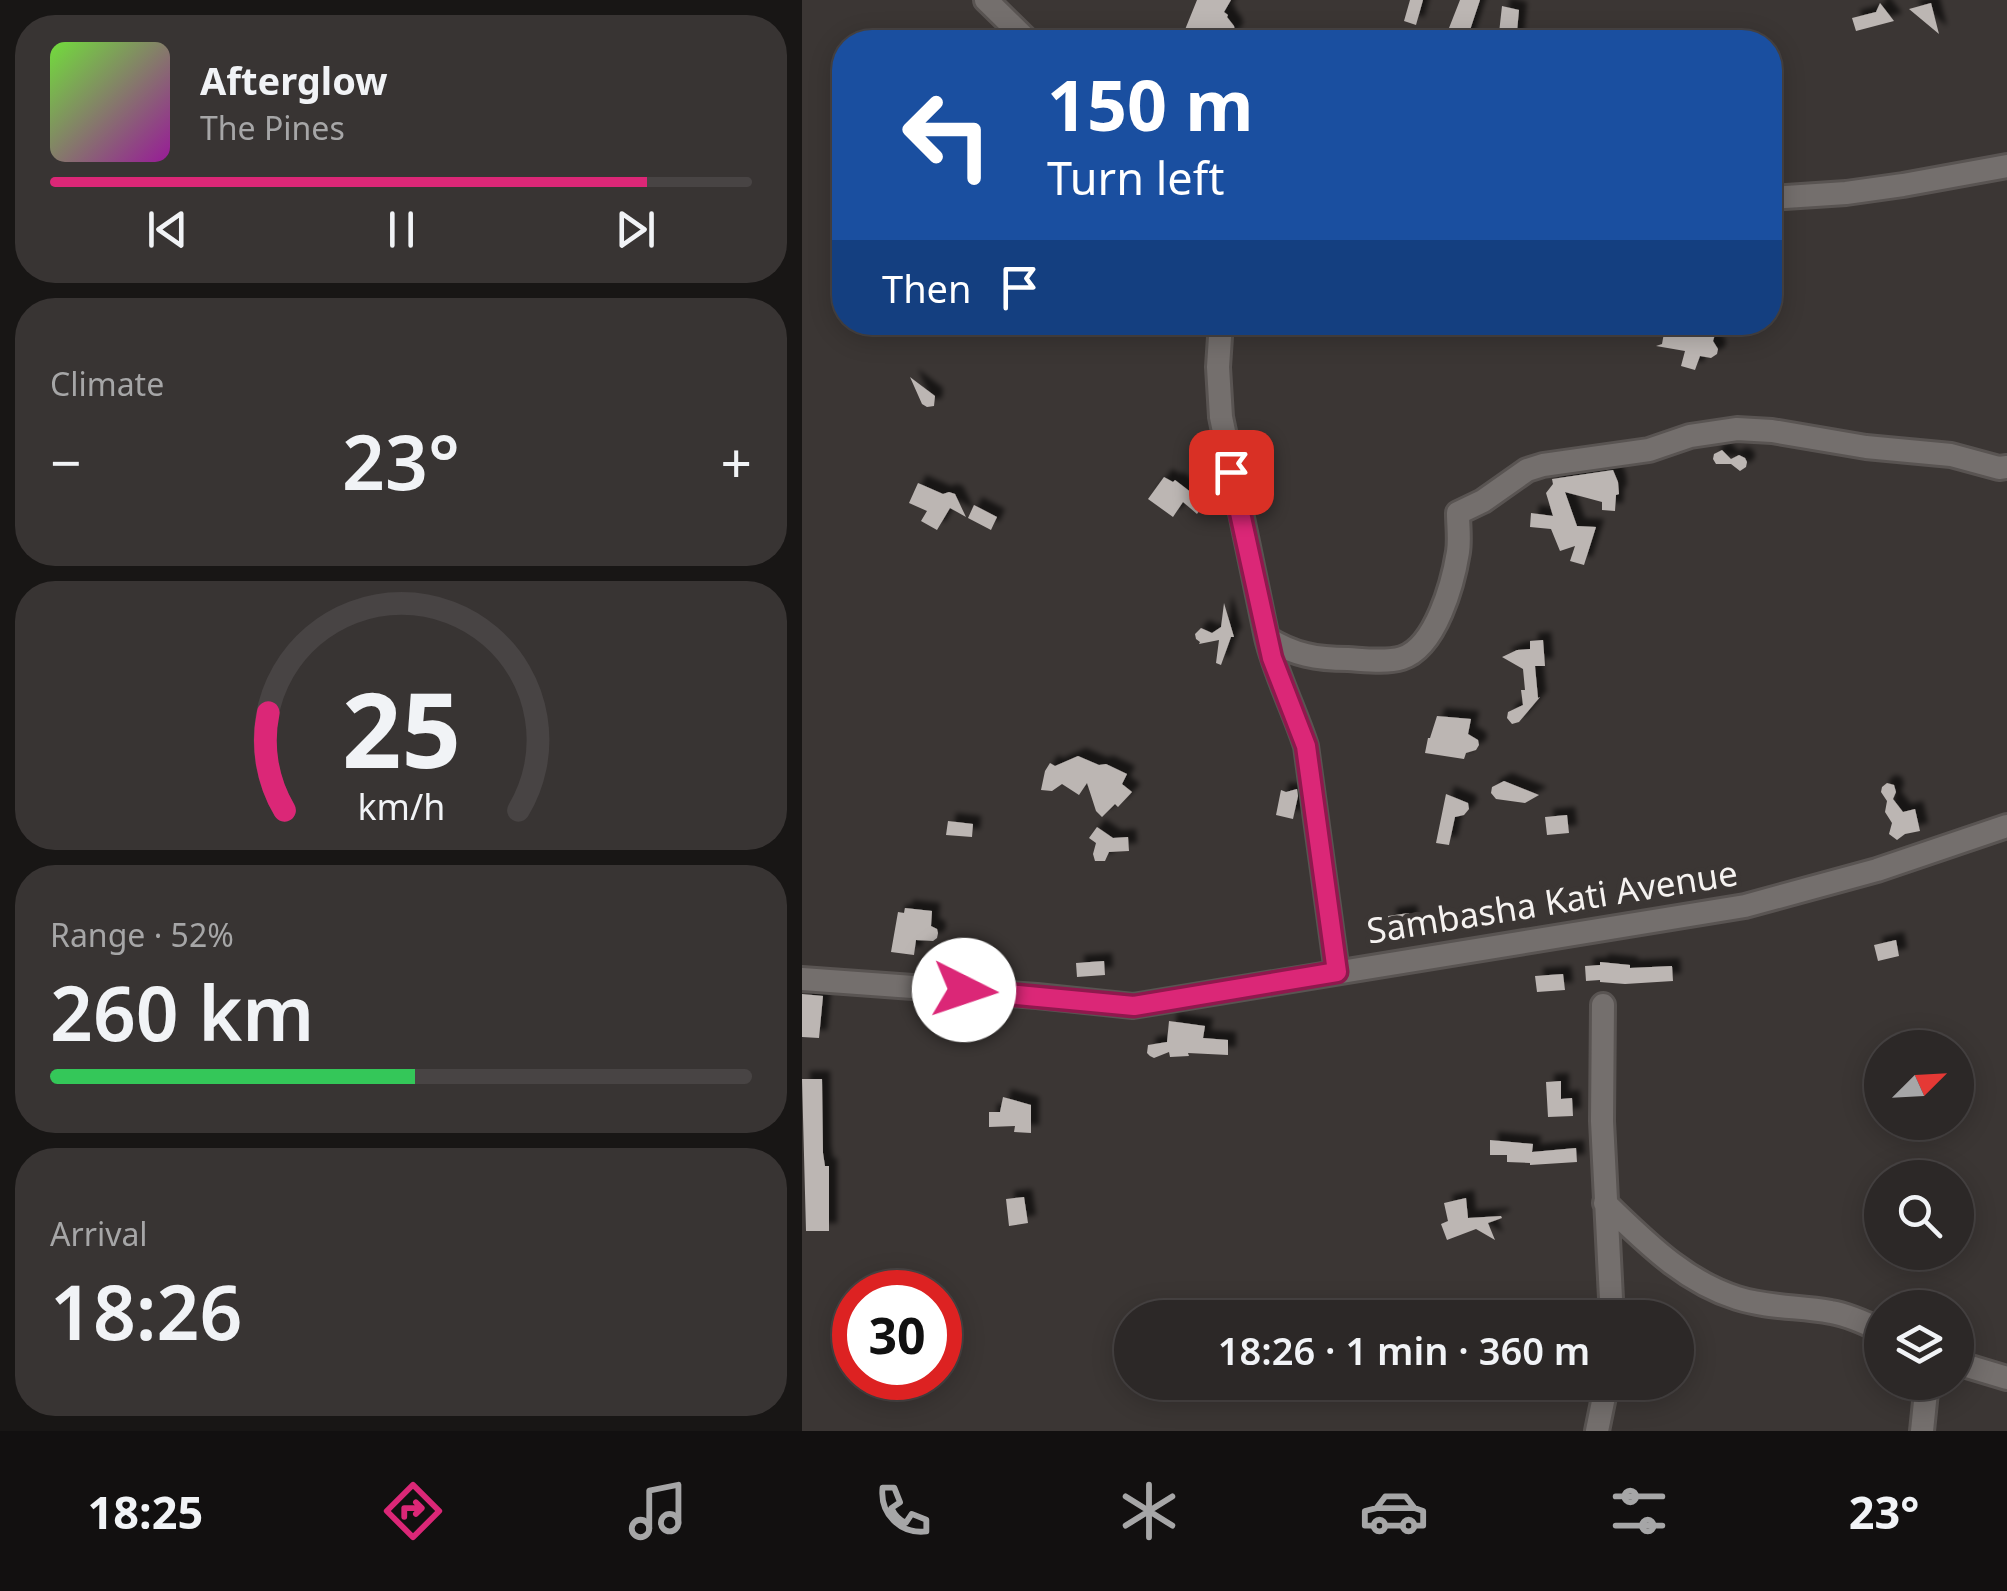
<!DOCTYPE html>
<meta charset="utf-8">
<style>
:root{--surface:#2c2827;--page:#383433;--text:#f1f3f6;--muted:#a6a6a7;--line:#484444;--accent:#db2777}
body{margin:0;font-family:"Noto Sans",sans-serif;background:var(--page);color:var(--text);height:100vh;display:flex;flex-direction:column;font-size:38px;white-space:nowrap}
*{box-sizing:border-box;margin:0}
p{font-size:32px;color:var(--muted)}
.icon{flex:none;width:55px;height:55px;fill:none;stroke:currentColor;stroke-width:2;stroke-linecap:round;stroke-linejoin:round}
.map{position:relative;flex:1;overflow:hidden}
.drawer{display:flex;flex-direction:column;gap:15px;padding:15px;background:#181615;width:802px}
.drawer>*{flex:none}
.hud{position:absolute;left:30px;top:30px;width:950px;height:305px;border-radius:40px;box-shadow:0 5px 25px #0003,0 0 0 2px var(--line);background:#1a4fa0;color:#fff;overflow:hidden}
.needle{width:65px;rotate:66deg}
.controls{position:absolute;left:1062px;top:1030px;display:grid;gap:20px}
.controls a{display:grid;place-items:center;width:110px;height:110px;border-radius:50%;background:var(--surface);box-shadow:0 5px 25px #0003,0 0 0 2px var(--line);font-size:50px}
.speed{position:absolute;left:30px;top:1270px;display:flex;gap:20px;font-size:50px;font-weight:700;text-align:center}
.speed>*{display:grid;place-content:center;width:130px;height:130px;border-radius:50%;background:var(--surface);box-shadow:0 5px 25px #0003,0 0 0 2px var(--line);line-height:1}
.speed .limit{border:15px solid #d22;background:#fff;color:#111}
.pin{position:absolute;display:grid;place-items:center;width:85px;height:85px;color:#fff;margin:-42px;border-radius:20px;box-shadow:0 5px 15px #0006}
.me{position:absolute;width:110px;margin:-55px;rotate:94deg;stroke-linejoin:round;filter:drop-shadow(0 0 8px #0008)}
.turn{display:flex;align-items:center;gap:35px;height:210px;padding:0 50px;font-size:45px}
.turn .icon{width:130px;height:130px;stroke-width:2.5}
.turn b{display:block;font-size:70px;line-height:85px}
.then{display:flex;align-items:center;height:95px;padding:0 50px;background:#0003;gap:20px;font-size:38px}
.big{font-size:75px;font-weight:600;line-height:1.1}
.drawer .tile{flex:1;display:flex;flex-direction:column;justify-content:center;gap:15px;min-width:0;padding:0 35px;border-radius:40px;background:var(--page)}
.drawer .dial{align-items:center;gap:0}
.dial svg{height:260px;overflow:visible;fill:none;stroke:var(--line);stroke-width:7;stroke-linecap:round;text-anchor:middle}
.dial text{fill:var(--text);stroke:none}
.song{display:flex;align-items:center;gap:30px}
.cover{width:120px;height:120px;border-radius:15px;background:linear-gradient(135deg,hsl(100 70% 55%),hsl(300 70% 35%))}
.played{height:10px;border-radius:5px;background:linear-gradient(90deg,var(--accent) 85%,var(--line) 85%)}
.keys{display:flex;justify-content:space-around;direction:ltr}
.heat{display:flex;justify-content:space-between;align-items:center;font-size:55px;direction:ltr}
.charge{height:15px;border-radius:8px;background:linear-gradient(90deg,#34c759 52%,var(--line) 0)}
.trip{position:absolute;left:312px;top:1300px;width:580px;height:100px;border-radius:50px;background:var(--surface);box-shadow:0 5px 25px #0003,0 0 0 2px var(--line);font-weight:600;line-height:100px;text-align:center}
.tabs{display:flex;height:160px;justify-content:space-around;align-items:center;background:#121010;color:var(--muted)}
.tabs .icon{width:70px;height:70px}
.tabs .selected{color:var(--accent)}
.tabs b{font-size:45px;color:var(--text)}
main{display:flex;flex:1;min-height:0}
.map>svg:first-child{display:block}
</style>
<main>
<section class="drawer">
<div class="tile">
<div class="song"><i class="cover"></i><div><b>Afterglow</b><p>The Pines</p></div></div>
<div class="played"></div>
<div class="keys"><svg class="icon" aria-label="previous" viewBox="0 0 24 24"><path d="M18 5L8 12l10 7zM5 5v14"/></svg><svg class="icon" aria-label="pause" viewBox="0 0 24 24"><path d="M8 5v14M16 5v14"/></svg><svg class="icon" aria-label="next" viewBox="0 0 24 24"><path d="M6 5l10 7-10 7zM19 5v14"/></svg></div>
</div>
<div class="tile"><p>Climate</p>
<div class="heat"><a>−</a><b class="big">23°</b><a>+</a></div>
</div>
<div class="tile dial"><svg viewBox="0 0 100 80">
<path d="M14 69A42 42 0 1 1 86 69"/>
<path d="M14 69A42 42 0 0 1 9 39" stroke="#db2777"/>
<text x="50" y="56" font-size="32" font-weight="700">25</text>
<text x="50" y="72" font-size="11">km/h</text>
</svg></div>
<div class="tile"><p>Range · 52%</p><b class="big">260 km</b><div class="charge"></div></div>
<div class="tile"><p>Arrival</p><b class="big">18:26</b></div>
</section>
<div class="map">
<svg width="1205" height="1431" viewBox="0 0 1205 1431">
<defs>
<filter id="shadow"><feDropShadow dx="8" dy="-8" stdDeviation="2.5" flood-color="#0009"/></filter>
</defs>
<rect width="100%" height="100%" fill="#3b3634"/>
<path fill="#bcb6b3" filter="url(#shadow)" d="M395,0H429L422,12L426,15L425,17L432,26L433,31L430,36L418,42H378Z
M608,0H621L614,25L602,21Z
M658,0H678L664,42L648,35L650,30L647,28Z
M1078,3L1092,21L1054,31L1050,18L1074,12Z
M1129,3L1137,34L1107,9Z
M700,6L717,10L714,42H696Z
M864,322H887L884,334L901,328L914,331L911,341L916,349L915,354L909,358L898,356L893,370L879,366L883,351L854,346L860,344Z
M108,377L133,396L132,406L125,407L120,404Z
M920,450L929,459L937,455L943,458L945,462L944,467L938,471L929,464H914L911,459L912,454Z
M811,470L816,482L817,494L814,495L813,511L800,510V502L763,492L775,526L794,527L782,565L768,561L773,546L758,551L749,529L728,527L729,513L751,516L744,493L751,484L750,479Z
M362,477L371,482L373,480L403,503L395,514L381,502L371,517L346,499Z
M116,483L141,494L147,492L153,494L164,517L148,508L135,530L119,521L125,511L107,503Z
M172,505L195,517L189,530L166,518Z
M422,603L432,637H429L419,665L414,663L417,640L397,644L398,642L394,639L393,634L399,628L410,633L419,627Z
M741,640L743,666H733L736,698L738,697L717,722L710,724L705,718L706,712L721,705L719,690H723L721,669L700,657L715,650L728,649V641Z
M635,716L669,719L666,734L676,740L677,745L674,750L664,753L662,759L623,753L626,738H628Z
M276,756L297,765L304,764L325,774L320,784L330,792L316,807L313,804L300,817L294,811L285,783L277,795L260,784L250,791L239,790L243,771L248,763L253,766Z
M702,781L737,795L723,803L694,799L689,793L690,787Z
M1085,783L1092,785L1094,792L1091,799L1101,812L1113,809L1118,831L1103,834L1095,840L1087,834L1090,823L1083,812L1085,801L1079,792L1080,787Z
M495,789L496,796L491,819L474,815L479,790L484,792Z
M644,794L666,803L667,809L662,815L653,817L647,845L634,843Z
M765,815L767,833L745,835L743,817Z
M146,821L171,824L170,837L144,835Z
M295,827L311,838L326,837L327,851L307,852L303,861H293L291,854L294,843L287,838Z
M103,908L130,911L129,926L135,929L136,933L135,938L131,941L114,940L112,955L89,952L96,912L102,913Z
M607,913L610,934L589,937L586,916Z
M1094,940L1097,956L1076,961L1072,945Z
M302,961L303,975L275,977L274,963Z
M798,962L828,965V968L870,966L871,981L823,984L798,982V980L784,981L783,966L798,965Z
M761,974L763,990L735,992L733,976Z
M0,994L21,996L17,1038L0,1037Z
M367,1021L403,1026L401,1038L426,1040V1055L386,1053L387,1056L368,1057L367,1052L352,1058L348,1056L345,1053L346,1045L365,1042Z
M0,1079H20L21,1153L23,1166H27V1231H4Z
M759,1081V1099L770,1098L771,1116L746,1117L744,1082Z
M201,1097L229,1105V1133L212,1132L213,1126L187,1127V1112H198Z
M688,1140L731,1144L730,1152L774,1148L775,1162L728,1165V1163L705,1162V1155H688Z
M222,1197L226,1223L207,1226L204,1199Z
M664,1198L666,1218L699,1216L700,1218L686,1223L693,1240L674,1229L645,1240L639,1224L646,1221L642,1203Z"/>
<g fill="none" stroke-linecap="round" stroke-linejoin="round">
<defs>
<path id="minor" d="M184,0L227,42
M968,198L1044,193L1101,185L1205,166
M419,322L416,367L419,417L465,638C492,655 515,659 546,659C563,660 584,663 600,658C634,647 651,583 656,552C658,539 656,526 656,513L681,501L725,470L741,465L847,450L888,436L935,429L970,431L1064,447L1149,455L1197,468L1205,467
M465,638C474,675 492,709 504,746L535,972
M0,979L235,996L331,1006L943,906L1075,870L1205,826
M801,1005L800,1121L810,1318
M803,1203C843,1241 881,1281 935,1298C966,1308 998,1306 1029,1312C1047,1315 1064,1323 1080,1331
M1155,1363L1205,1378
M795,1431L805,1382
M1120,1431L1125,1382"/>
</defs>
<use href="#minor" stroke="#595452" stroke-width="28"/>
<use href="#minor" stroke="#746f6d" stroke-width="22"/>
</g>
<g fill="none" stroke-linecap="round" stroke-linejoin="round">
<defs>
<path id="route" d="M162,990L332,1006L535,972L504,746L470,658L429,472"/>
</defs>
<use href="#route" stroke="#8e194d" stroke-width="25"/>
<use href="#route" stroke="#db2777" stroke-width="18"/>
</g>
<g text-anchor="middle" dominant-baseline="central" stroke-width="10" stroke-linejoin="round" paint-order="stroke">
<g font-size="35" fill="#f5f2f0" stroke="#3b3634">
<text transform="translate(750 901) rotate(-9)">Sambasha Kati Avenue</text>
</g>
</g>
</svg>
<div class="controls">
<a><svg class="needle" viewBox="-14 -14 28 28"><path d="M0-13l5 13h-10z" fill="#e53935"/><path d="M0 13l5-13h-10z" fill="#a6a6a7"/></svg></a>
<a><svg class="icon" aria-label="search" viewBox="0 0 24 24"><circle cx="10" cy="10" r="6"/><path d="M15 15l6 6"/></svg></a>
<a><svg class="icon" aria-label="layers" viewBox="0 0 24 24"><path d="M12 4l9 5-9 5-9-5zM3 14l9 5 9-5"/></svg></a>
</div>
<div class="speed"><div class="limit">30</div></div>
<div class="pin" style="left:429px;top:472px;background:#d93025"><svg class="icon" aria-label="arrive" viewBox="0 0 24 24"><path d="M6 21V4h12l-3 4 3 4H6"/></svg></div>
<svg class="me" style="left:162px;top:990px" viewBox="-20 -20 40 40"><circle r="19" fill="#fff"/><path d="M0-13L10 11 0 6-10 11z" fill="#db2777"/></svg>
<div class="trip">18:26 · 1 min · 360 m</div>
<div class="hud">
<div class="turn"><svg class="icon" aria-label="left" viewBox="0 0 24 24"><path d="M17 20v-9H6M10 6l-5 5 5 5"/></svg><div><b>150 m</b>Turn left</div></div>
<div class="then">Then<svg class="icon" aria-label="arrive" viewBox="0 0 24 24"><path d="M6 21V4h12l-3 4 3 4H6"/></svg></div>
</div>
</div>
</main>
<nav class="tabs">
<b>18:25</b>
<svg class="icon selected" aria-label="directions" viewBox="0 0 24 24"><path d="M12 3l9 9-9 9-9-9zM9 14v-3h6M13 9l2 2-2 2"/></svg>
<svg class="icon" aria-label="music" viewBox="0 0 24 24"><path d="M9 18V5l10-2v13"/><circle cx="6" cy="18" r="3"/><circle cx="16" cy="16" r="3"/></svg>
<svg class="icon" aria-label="phone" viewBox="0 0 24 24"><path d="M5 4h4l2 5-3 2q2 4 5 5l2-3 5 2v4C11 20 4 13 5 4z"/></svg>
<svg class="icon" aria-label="climate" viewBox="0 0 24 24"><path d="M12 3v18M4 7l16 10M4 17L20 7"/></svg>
<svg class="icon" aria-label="car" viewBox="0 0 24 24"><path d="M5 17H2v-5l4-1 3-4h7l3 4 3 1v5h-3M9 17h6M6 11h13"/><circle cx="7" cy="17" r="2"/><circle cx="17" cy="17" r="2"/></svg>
<svg class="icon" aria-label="filters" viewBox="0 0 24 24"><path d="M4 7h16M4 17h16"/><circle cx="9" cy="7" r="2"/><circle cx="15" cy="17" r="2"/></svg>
<b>23°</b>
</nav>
